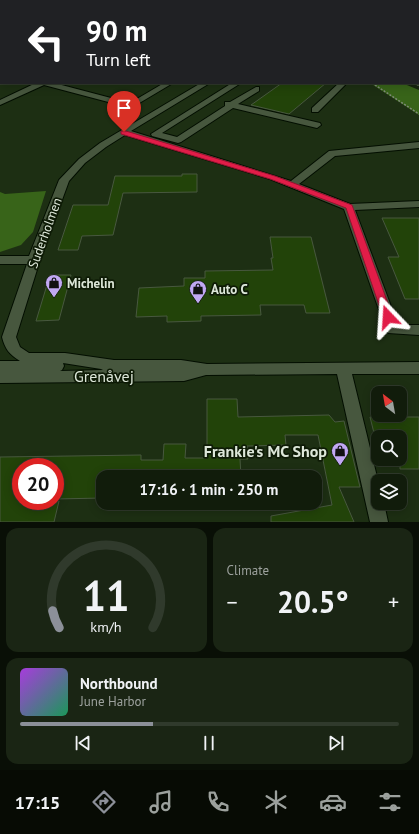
<!DOCTYPE html>
<meta charset="utf-8">
<style>
:root{--surface:#111c0b;--page:#1a2514;--text:#f1f3f6;--muted:#9ca19d;--line:#303a2c;--accent:#8c9099}
body{margin:0;font-family:"PT Sans",sans-serif;background:var(--page);color:var(--text);height:100vh;display:flex;flex-direction:column;font-size:15px;white-space:nowrap}
*{box-sizing:border-box;margin:0}
p{font-size:13px;color:var(--muted)}
.icon{flex:none;width:22px;height:22px;fill:none;stroke:currentColor;stroke-width:2;stroke-linecap:round;stroke-linejoin:round}
.map{position:relative;height:522px;overflow:hidden}
.drawer{display:flex;flex-direction:column;gap:6px;padding:6px;background:#090f06;flex:1}
.drawer>*{flex:none}
.banner{position:absolute;left:0px;top:0px;width:419px;height:84px;box-shadow:0 2px 10px #0003,0 0 0 1px var(--line);background:#202124;color:#fff;overflow:hidden}
.needle{width:26px;rotate:329deg}
.controls{position:absolute;left:371px;top:386px;display:grid;gap:8px}
.controls a{display:grid;place-items:center;width:36px;height:36px;border-radius:8px;background:var(--surface);box-shadow:0 2px 10px #0003,0 0 0 1px var(--line);font-size:20px}
.speed{position:absolute;left:12px;top:458px;display:flex;gap:8px;font-size:20px;font-weight:700;text-align:center}
.speed>*{display:grid;place-content:center;width:52px;height:52px;border-radius:50%;background:var(--surface);box-shadow:0 2px 10px #0003,0 0 0 1px var(--line);line-height:1}
.speed .limit{border:6px solid #d22;background:#fff;color:#111}
.pin{position:absolute;display:grid;place-items:center;width:34px;height:34px;color:#fff;margin:-41px -17px;border-radius:50% 50% 50% 0;rotate:-45deg;box-shadow:0 0 4px #0007}
.pin .icon{rotate:45deg}
.me{position:absolute;width:44px;margin:-22px;rotate:340deg;stroke-linejoin:round;filter:drop-shadow(0 0 3px #0008)}
.turn{display:flex;align-items:center;gap:14px;height:84px;padding:0 20px;font-size:18px}
.turn .icon{width:52px;height:52px;stroke-width:2.5}
.turn b{display:block;font-size:28px;line-height:34px}
.big{font-size:30px;font-weight:800;line-height:1.1}
.drawer .card{flex:1;display:flex;flex-direction:column;justify-content:center;gap:6px;min-width:0;padding:0 14px;border-radius:12px;background:var(--page)}
.drawer .dial{align-items:center;gap:0}
.dial svg{height:104px;overflow:visible;fill:none;stroke:var(--line);stroke-width:7;stroke-linecap:round;text-anchor:middle}
.dial text{fill:var(--text);stroke:none}
.song{display:flex;align-items:center;gap:12px}
.cover{width:48px;height:48px;border-radius:6px;background:linear-gradient(135deg,hsl(280 70% 55%),hsl(150 70% 35%))}
.played{height:4px;border-radius:2px;background:linear-gradient(90deg,var(--accent) 35%,var(--line) 35%)}
.keys{display:flex;justify-content:space-around;direction:ltr}
.heat{display:flex;justify-content:space-between;align-items:center;font-size:22px;direction:ltr}
.drawer .tiles{flex:1;display:grid;gap:6px;grid-template-columns:1fr 1fr}
.card:last-child{grid-column:span 2}
.trip{position:absolute;left:96px;top:470px;width:226px;height:40px;border-radius:12px;background:var(--surface);box-shadow:0 2px 10px #0003,0 0 0 1px var(--line);font-weight:800;line-height:40px;text-align:center}
.tab-bar{display:flex;height:64px;justify-content:space-around;align-items:center;background:#070b04;color:var(--muted)}
.tab-bar .icon{width:28px;height:28px}
.tab-bar .current{color:var(--accent)}
.tab-bar b{font-size:18px;color:var(--text)}
.map>svg:first-child{display:block}
</style>
<div class="map">
<svg width="419" height="522" viewBox="0 0 419 522">
<rect width="100%" height="100%" fill="#17250f"/>
<path fill="#1d2f13" fill-rule="evenodd" d="M0,0L68,1H1V83H370L419,115V522H0ZM378,393H400V415H378ZM378,437H400V459H378ZM21,467H55V501H21ZM103,477H315V503H103ZM378,481H400V503H378Z"/>
<path fill="#233c14" d="M246,0H407L411,1H245Z"/>
<path fill="#386419" d="M63,0H246L68,1Z
M370,83H402L419,90V115Z
M46,191L33,232L21,245L0,252V192L5,194Z"/>
<path fill="#224309" stroke="#48583f" d="M282,83H326L289,114L251,105Z
M182,174H197V192L123,193L113,235L82,236L78,250H58L73,205H108L115,176H182Z
M382,218H419V299H405L388,257H399Z
M270,237H311L330,313H306L304,305H260L261,315L201,316V321L167,322V316L136,317L139,288L184,286V278H205V271L273,270L271,258H273Z
M50,275H71L59,320L36,321Z
M207,399H237L238,417L329,415L335,422L344,421L360,487H339L354,522H271V516L332,505L318,435H285L286,445L247,446L248,459H240L241,477H103V498L55,499V467H21V501H59L54,522H0V457L141,455V460H163L164,444H186L185,458H207Z
M370,417H419V469H400V437H375Z"/>
<g fill="none" stroke-linecap="round" stroke-linejoin="round">
<defs>
<path id="minor" d="M22,0H31L21,1Z
M0,5H1V9H0Z
M0,20H1V24H0Z
M0,69H1V73H0Z
M36,83H54L130,103L164,83H173L131,108L44,85L0,105V100Z
M201,83H210L131,131L291,181L329,151L419,142V148L335,156L299,184L350,204L419,201V207L355,210L398,325H419V335L388,333L386,330L344,209L270,179L125,135L106,147L85,163L69,181L40,260L16,337L20,347L29,353H65L114,360H181L207,364L419,362V374H352L378,481V503H384L388,522H370L337,374L206,375L184,381L0,383V361H20C9,354 5,349 2,337L27,264H0V256H29L59,180L79,159L100,143ZM63,363L101,369L103,370L60,371L62,370L64,366Z
M232,83H241L162,133L177,137L225,106V102H230L256,87H259V91L238,104L320,123L321,125L317,128L233,108L181,142L178,143L152,136L151,134Z
M339,83H347L318,112H312V108Z"/>
</defs>
<use href="#minor" stroke="#030e00" stroke-width="2"/>
<path stroke="#7f8b79" stroke-width="1" stroke-dasharray="1.5 1" stroke-linecap="butt" d="M152,0L158,1
M283,0L286,1
M331,0L337,1
M408,0L412,1"/>
<path stroke="#7f8b79" stroke-width="1.5" stroke-dasharray="2 1.5" stroke-linecap="butt" d="M372,83L419,114
M410,83L419,85"/>
<use href="#minor" fill="#47573e" fill-rule="evenodd"/>
</g>
<path fill="#e11d48" stroke="#92132f" d="M121,131H126L275,176L352,205L393,317L392,319H385L383,317L346,208L270,179L121,134Z"/>
<defs>
<symbol id="shop-pin" viewBox="-11 -11 22 30"><path d="M0 17L-7.5 6A9.5 9.5 0 1 1 7.5 6Z" fill="#c1a8f3" stroke="#0e1b06"/><path d="M-5-2.5h2.3a2.7 3.5 0 0 1 5.4 0H5L5.5 6h-11ZM-1.5-2.5h3a1.5 2.3 0 0 0-3 0Z" fill="#111"/></symbol>
</defs>
<g fill-rule="evenodd">
<use href="#shop-pin" x="44" y="273" width="20" height="27"/>
<use href="#shop-pin" x="188" y="279" width="20" height="27"/>
<use href="#shop-pin" x="330" y="441" width="20" height="27"/>
</g>
<g text-anchor="middle" dominant-baseline="central" stroke-width="3.5" stroke-linejoin="round" paint-order="stroke">
<g font-size="13" fill="#dde7d9" stroke="#0e1b06">
<text transform="translate(45 233) rotate(-70)">Suderholmen</text>
</g>
<g font-size="13" font-weight="bold" fill="#dde7d9" stroke="#0e1b06" text-anchor="start">
<text x="67" y="283">Michelin</text>
<text x="211" y="289">Auto C</text>
</g>
<g font-size="16" fill="#dde7d9" stroke="#0e1b06">
<text x="104" y="376">Grenåvej</text>
</g>
<g font-size="16" font-weight="bold" fill="#dde7d9" stroke="#0e1b06" text-anchor="end">
<text x="327" y="451">Frankie's MC Shop</text>
</g>
</g>
</svg>
<div class="controls">
<a><svg class="needle" viewBox="-14 -14 28 28"><path d="M0-13l5 13h-10z" fill="#e53935"/><path d="M0 13l5-13h-10z" fill="#9ca19d"/></svg></a>
<a><svg class="icon" aria-label="search" viewBox="0 0 24 24"><circle cx="10" cy="10" r="6"/><path d="M15 15l6 6"/></svg></a>
<a><svg class="icon" aria-label="layers" viewBox="0 0 24 24"><path d="M12 4l9 5-9 5-9-5zM3 14l9 5 9-5"/></svg></a>
</div>
<div class="speed"><div class="limit">20</div></div>
<div class="pin" style="left:124px;top:132px;background:#d93025"><svg class="icon" aria-label="arrive" viewBox="0 0 24 24"><path d="M6 21V4h12l-3 4 3 4H6"/></svg></div>
<svg class="me" style="left:388px;top:317px" viewBox="-20 -20 40 40"><path d="M0-17L14 15 0 8-14 15z" fill="#e11d48" stroke="#fff" stroke-width="4"/></svg>
<div class="trip">17:16 · 1 min · 250 m</div>
<div class="banner">
<div class="turn"><svg class="icon" aria-label="left" viewBox="0 0 24 24"><path d="M17 20v-9H6M10 6l-5 5 5 5"/></svg><div><b>90 m</b>Turn left</div></div>
</div>
</div>
<section class="drawer">
<div class="tiles">
<div class="card dial"><svg viewBox="0 0 100 80">
<path d="M14 69A42 42 0 1 1 86 69"/>
<path d="M14 69A42 42 0 0 1 9 56" stroke="#8c9099"/>
<text x="50" y="56" font-size="32" font-weight="700">11</text>
<text x="50" y="72" font-size="11">km/h</text>
</svg></div>
<div class="card"><p>Climate</p>
<div class="heat"><a>−</a><b class="big">20.5°</b><a>+</a></div>
</div>
<div class="card">
<div class="song"><i class="cover"></i><div><b>Northbound</b><p>June Harbor</p></div></div>
<div class="played"></div>
<div class="keys"><svg class="icon" aria-label="previous" viewBox="0 0 24 24"><path d="M18 5L8 12l10 7zM5 5v14"/></svg><svg class="icon" aria-label="pause" viewBox="0 0 24 24"><path d="M8 5v14M16 5v14"/></svg><svg class="icon" aria-label="next" viewBox="0 0 24 24"><path d="M6 5l10 7-10 7zM19 5v14"/></svg></div>
</div>
</div>
</section>
<nav class="tab-bar">
<b>17:15</b>
<svg class="icon current" aria-label="directions" viewBox="0 0 24 24"><path d="M12 3l9 9-9 9-9-9zM9 14v-3h6M13 9l2 2-2 2"/></svg>
<svg class="icon" aria-label="music" viewBox="0 0 24 24"><path d="M9 18V5l10-2v13"/><circle cx="6" cy="18" r="3"/><circle cx="16" cy="16" r="3"/></svg>
<svg class="icon" aria-label="phone" viewBox="0 0 24 24"><path d="M5 4h4l2 5-3 2q2 4 5 5l2-3 5 2v4C11 20 4 13 5 4z"/></svg>
<svg class="icon" aria-label="climate" viewBox="0 0 24 24"><path d="M12 3v18M4 7l16 10M4 17L20 7"/></svg>
<svg class="icon" aria-label="car" viewBox="0 0 24 24"><path d="M5 17H2v-5l4-1 3-4h7l3 4 3 1v5h-3M9 17h6M6 11h13"/><circle cx="7" cy="17" r="2"/><circle cx="17" cy="17" r="2"/></svg>
<svg class="icon" aria-label="filters" viewBox="0 0 24 24"><path d="M4 7h16M4 17h16"/><circle cx="9" cy="7" r="2"/><circle cx="15" cy="17" r="2"/></svg>
</nav>
